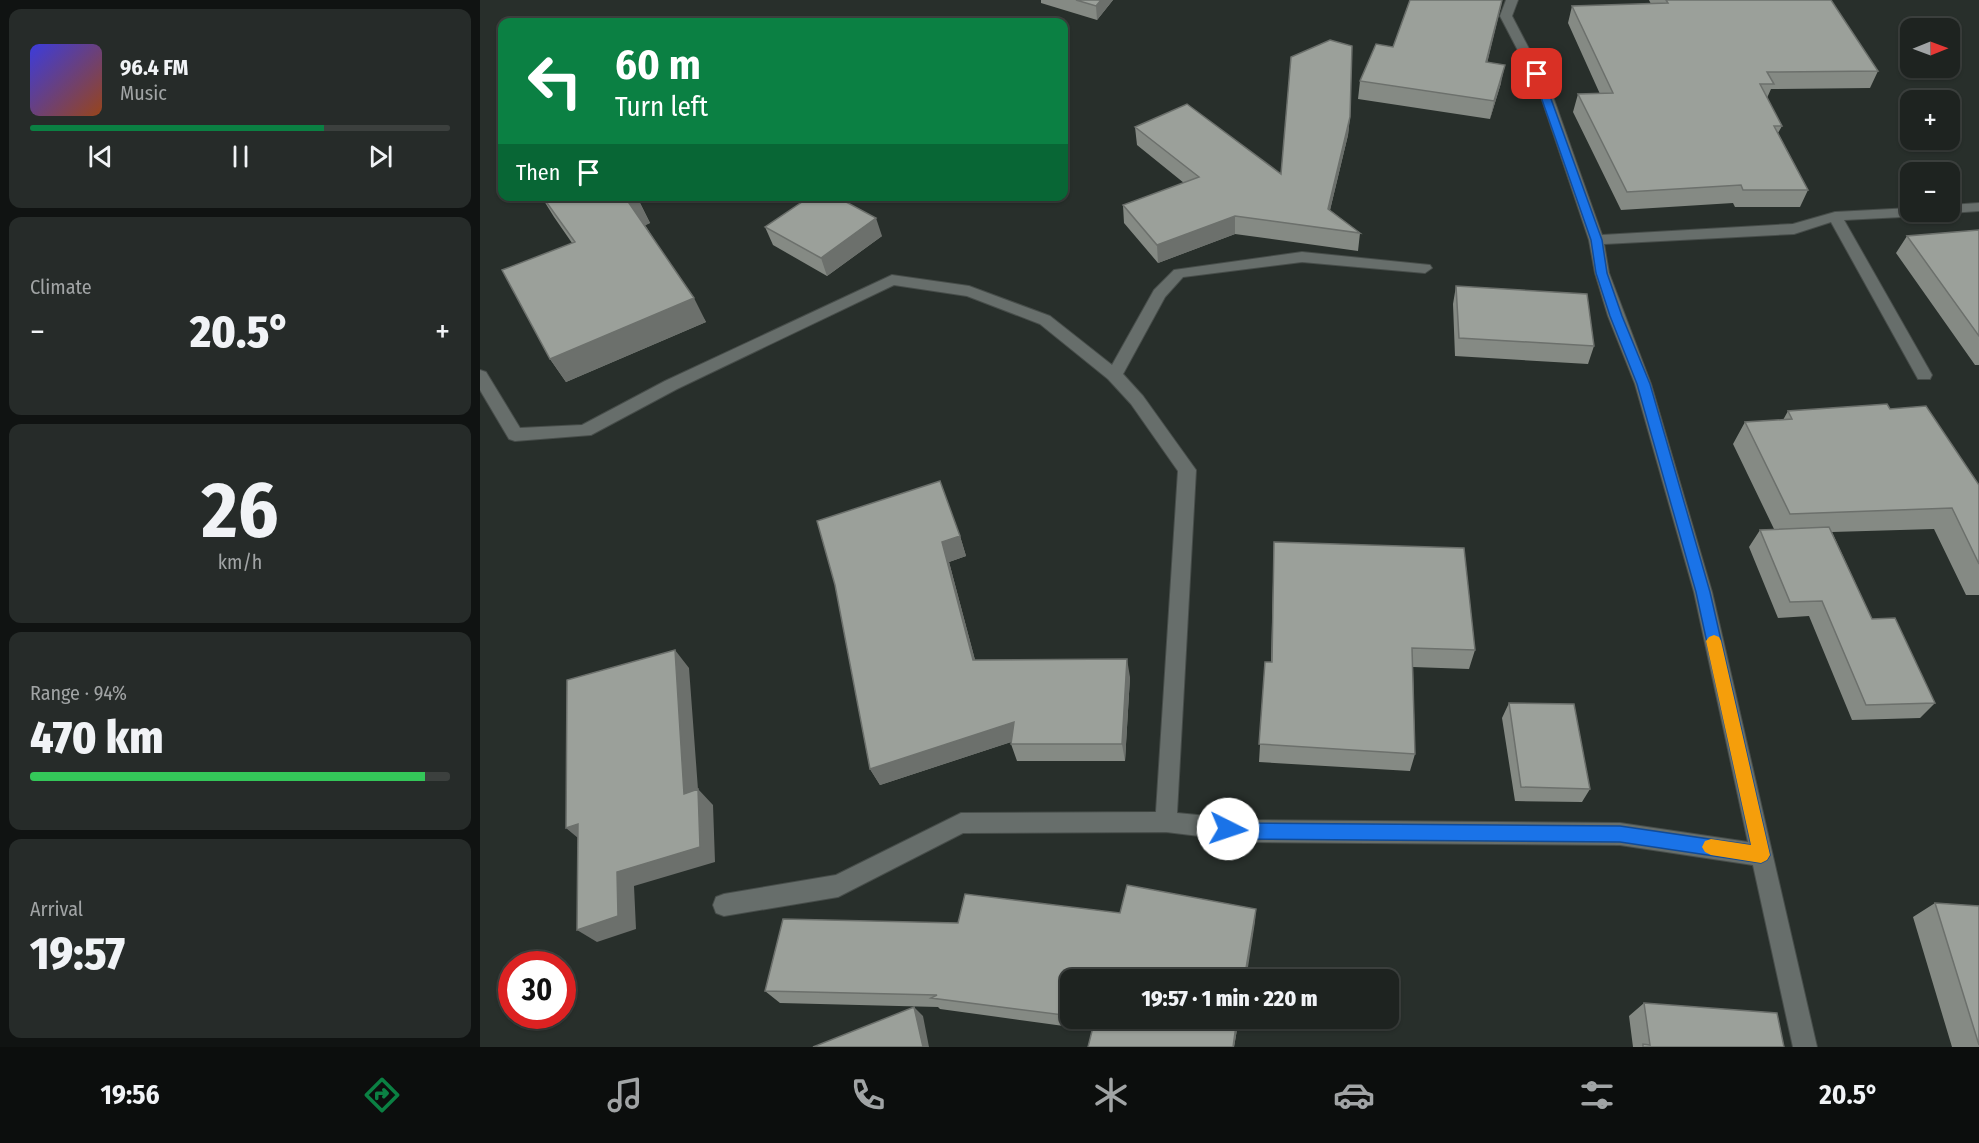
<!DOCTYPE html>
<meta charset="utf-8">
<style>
:root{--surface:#1e2320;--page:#262b29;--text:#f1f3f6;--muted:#a1a4a5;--line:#3c403e;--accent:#0b8043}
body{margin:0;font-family:"Fira Sans Condensed",sans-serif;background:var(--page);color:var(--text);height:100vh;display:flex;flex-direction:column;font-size:22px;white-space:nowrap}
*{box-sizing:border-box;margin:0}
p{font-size:20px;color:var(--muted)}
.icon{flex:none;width:33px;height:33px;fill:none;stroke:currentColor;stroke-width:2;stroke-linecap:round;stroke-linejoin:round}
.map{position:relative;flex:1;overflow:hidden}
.side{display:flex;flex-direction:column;gap:9px;padding:9px;background:#101312;width:480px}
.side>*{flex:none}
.guide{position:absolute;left:18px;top:18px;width:570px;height:183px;border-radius:12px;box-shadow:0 2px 4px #0004,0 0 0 2px var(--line);background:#0b8043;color:#fff;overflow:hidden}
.needle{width:39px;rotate:89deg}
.fabs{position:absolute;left:1420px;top:18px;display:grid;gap:12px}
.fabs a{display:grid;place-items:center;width:60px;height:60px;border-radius:12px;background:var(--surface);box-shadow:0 2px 4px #0004,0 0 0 2px var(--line);font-size:30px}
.speed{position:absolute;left:18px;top:951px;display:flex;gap:12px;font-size:30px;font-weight:700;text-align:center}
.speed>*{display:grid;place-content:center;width:78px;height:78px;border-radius:50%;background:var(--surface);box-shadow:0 2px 4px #0004,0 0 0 2px var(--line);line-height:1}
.speed .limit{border:9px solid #d22;background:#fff;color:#111}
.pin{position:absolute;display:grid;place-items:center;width:51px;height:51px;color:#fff;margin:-26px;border-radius:12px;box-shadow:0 3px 9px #0006}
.me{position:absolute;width:66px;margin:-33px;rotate:94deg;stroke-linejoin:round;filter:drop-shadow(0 0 4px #0008)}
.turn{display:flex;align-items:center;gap:21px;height:126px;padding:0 18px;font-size:27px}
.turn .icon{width:78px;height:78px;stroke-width:2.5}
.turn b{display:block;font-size:42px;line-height:51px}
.then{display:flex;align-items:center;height:57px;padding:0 18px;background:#0003;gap:12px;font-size:22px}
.big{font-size:45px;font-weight:800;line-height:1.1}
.side .tile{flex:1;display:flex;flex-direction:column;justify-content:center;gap:9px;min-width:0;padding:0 21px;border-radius:12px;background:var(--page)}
.side .dial{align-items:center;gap:0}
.dial b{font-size:78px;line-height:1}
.song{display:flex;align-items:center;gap:18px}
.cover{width:72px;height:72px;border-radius:9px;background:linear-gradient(135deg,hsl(240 70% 55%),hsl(20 70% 35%))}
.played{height:6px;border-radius:3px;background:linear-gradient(90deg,var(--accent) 70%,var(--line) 70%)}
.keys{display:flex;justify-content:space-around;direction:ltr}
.heat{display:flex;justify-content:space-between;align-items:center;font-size:33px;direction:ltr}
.charge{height:9px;border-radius:4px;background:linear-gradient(90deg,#34c759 94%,var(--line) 0)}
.trip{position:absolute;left:580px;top:969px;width:339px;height:60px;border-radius:12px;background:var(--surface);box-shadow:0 2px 4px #0004,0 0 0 2px var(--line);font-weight:800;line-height:60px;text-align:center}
.dock{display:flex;height:96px;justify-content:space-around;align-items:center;background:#0c0e0d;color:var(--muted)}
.dock .icon{width:42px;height:42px}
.dock .current{color:var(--accent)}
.dock b{font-size:27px;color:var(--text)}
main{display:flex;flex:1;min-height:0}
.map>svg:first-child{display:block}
</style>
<main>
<section class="side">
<div class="tile">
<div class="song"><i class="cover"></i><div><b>96.4 FM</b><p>Music</p></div></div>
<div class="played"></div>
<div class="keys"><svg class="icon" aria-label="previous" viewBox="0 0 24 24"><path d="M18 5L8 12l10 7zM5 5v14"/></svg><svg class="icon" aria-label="pause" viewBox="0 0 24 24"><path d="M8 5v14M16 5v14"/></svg><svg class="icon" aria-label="next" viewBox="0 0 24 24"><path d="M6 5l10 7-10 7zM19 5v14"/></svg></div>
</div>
<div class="tile"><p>Climate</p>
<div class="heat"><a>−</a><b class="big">20.5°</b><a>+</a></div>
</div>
<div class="tile dial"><b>26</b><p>km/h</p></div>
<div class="tile"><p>Range · 94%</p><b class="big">470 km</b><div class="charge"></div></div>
<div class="tile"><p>Arrival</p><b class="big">19:57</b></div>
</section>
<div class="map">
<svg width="1499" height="1047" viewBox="0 0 1499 1047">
<rect width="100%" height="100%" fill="#282f2b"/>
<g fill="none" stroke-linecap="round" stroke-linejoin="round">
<defs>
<path id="minor" d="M1026,0H1038L1032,16L1071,91L1122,235L1313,224L1355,212L1431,208V212H1448L1441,216L1364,220L1452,375L1450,379H1438L1351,222L1314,234L1124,244L1129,273L1171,384L1232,592L1337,1047H1313L1273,865L1140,845L769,842L686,832L483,833L358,897L244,916L236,913L233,905L236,897L244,894L356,875L481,813L676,812L698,471L651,404L628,379L560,324L487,296L414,285L197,389L111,435L35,441L29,439L0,390V370L6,372L40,428L102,425L185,381L412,275L489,286L570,316L632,365L674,290L694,270L822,252L950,265L952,268L945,273L822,262L703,277L685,297L643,374L663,396L716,470L697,813L769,820L1140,823L1268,842L1214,592L1155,384L1128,316L1115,273L1109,240L1059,91L1020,16Z
M1499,203V211L1470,213L1465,212H1470V205Z"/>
</defs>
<use href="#minor" stroke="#474d4a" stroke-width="2"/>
<use href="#minor" fill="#676e6b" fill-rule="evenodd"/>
</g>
<path fill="#858a84" d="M561,0H633L617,20L561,3Z
M1022,0L1007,63L1021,83L1010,119L878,99L880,81Z
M1169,0H1351L1398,71L1390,88L1291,89L1287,98L1302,126L1298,133L1328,190L1320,207H1255L1253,203L1141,210L1093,112L1098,94H1120L1088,23L1092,6L1171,4Z
M870,117L868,135L850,210L880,233L878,251L755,234L678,263L644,223L643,205L704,183L657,145L655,127L801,174Z
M61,196L158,199L170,223L165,225L226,322L86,382L70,359L92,243L74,217Z
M285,227L402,236L347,276L293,245Z
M1499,230V365H1495L1416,253L1427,236Z
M976,286L1114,346L1108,364L975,356L973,304Z
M1410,409L1499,485V595H1486L1454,529L1352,532L1392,619L1455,703L1440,718L1372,720L1329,616L1298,618L1269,547L1280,530L1294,529L1253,444L1265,422L1303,420L1308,411Z
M480,536L486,556L469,562L495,660L650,677L645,761H537L531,744V742L400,785L390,769L355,585Z
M794,542L995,650L989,669L933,667L935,754L930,771L779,762L785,662H791Z
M1029,703L1110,789L1102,802L1035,801L1022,718Z
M1455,903L1499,906V1047H1472L1433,917Z
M640,913L775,922L591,980V1018H759L754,1047L613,1030L460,1009L458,1007L300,1003L285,991L478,923Z
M1164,1003L1304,1047H1153L1149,1016Z"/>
<path fill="#6c706c" d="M621,0H633L617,20L616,6Z
M1022,0L1021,7L1003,80L1006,62Z
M1025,65L1021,83L1010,119L1014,101Z
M870,117L868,135L846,227L848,209Z
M158,199L170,223L162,227L149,203Z
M755,216V234L678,263L677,245Z
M396,218L402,236L347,276L341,258Z
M214,298L226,322L86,382L70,359Z
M480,536L486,556L469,562L500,679L493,660L462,542Z
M195,650L209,668L219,803L218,789L233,805L235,862L154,886L156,929L117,942L97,930L137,872Z
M647,659L650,677L645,761L642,744Z
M534,722L540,739L400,785L390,769Z
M98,824L104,843L86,828Z
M776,909L775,922L766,980H764Z
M434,1007L443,1016L449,1047H443Z
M757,1018H759L754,1047H753Z"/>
<path fill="#9ba09a" stroke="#6c706c" stroke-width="1.5" d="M596,0H621L616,6Z
M930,0H1022L1006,62L1025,65L1014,101L880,81L896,44L913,47Z
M1186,0H1351L1398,71L1287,72L1294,84H1280L1302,126H1294L1328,190H1263L1261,185L1147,192L1098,94L1133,93L1092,6L1188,3Z
M850,40L872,46L870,117L848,209L880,233L755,216L677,245L643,205L719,177L655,127L707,104L801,174L811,57Z
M62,196H156L158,199L149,203L214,298L70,359L22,270L95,242Z
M331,196H355L396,218L341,258L285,227Z
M1499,230V336L1427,236Z
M976,286L1107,294L1114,346L979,338Z
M1407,404L1410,409L1446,406L1499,485V564L1472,508L1310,514L1265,422L1312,419L1308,411Z
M460,481L480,536L462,542L493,660L647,659L642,744H531L534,722L390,769L355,585L337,521Z
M1349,527L1392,619L1415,618L1455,703L1386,705L1342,601L1310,602L1280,530Z
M794,542L984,548L995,650L932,648L935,754L779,744L785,662H792Z
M195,650L204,794L218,789L220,847L137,872L138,916L97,930L98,824L86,828L87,680Z
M1029,703L1094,704L1110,789L1041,787Z
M647,885L776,909L764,980H591V1016L451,998L457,995L285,991L303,919L478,923L485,894L640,913Z
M1455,903L1499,906V1045Z
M1164,1003L1297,1013L1304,1047H1163V1044L1170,1045Z
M434,1007L443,1047H333Z
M608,1018H757L753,1047H608L615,1019Z"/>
<path fill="#1a73e8" stroke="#114b97" stroke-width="1.5" d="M1057,71L1062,74L1122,240L1127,273L1142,316L1170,384L1230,592L1290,855L1287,860L1281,863L1140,842L769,839L743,834L740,829L743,823L748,821L769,823L1140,826L1271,845L1216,592L1157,384L1130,316L1116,273L1111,240L1053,74Z"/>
<path fill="#f59e0b" d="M1234,635L1239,637L1241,641L1290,855L1287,860L1281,863L1231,855L1225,852L1222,847L1225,841L1231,839L1271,845L1226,641L1229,637Z"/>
</svg>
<div class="fabs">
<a><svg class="needle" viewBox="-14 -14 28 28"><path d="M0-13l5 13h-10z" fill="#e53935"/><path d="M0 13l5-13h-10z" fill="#a1a4a5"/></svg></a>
<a>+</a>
<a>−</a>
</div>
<div class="speed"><div class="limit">30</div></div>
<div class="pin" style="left:1057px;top:74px;background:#d93025"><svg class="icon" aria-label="arrive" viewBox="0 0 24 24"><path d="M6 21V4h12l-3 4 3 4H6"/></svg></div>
<svg class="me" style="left:748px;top:829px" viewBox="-20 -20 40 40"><circle r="19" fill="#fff"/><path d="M0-13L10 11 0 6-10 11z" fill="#1a73e8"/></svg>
<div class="trip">19:57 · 1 min · 220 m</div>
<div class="guide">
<div class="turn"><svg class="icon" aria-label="left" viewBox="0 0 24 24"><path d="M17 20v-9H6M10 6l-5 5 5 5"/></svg><div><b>60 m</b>Turn left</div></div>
<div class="then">Then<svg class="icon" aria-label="arrive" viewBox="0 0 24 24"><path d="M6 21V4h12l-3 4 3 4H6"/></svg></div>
</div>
</div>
</main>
<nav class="dock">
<b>19:56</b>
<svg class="icon current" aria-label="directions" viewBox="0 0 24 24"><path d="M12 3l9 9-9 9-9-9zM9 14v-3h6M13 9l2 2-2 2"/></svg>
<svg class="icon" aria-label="music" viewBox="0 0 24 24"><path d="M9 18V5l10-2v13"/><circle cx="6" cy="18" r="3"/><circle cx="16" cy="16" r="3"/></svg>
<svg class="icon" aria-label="phone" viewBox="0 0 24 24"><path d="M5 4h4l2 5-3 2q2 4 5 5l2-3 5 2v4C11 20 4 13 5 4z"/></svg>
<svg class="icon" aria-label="climate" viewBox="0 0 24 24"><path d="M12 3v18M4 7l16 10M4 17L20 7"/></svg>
<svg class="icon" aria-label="car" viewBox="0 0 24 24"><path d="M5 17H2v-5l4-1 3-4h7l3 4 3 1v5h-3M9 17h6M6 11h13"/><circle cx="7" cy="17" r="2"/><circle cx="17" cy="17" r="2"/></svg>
<svg class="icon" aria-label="filters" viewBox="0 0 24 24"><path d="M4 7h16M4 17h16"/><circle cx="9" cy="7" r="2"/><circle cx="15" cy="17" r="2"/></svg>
<b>20.5°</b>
</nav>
